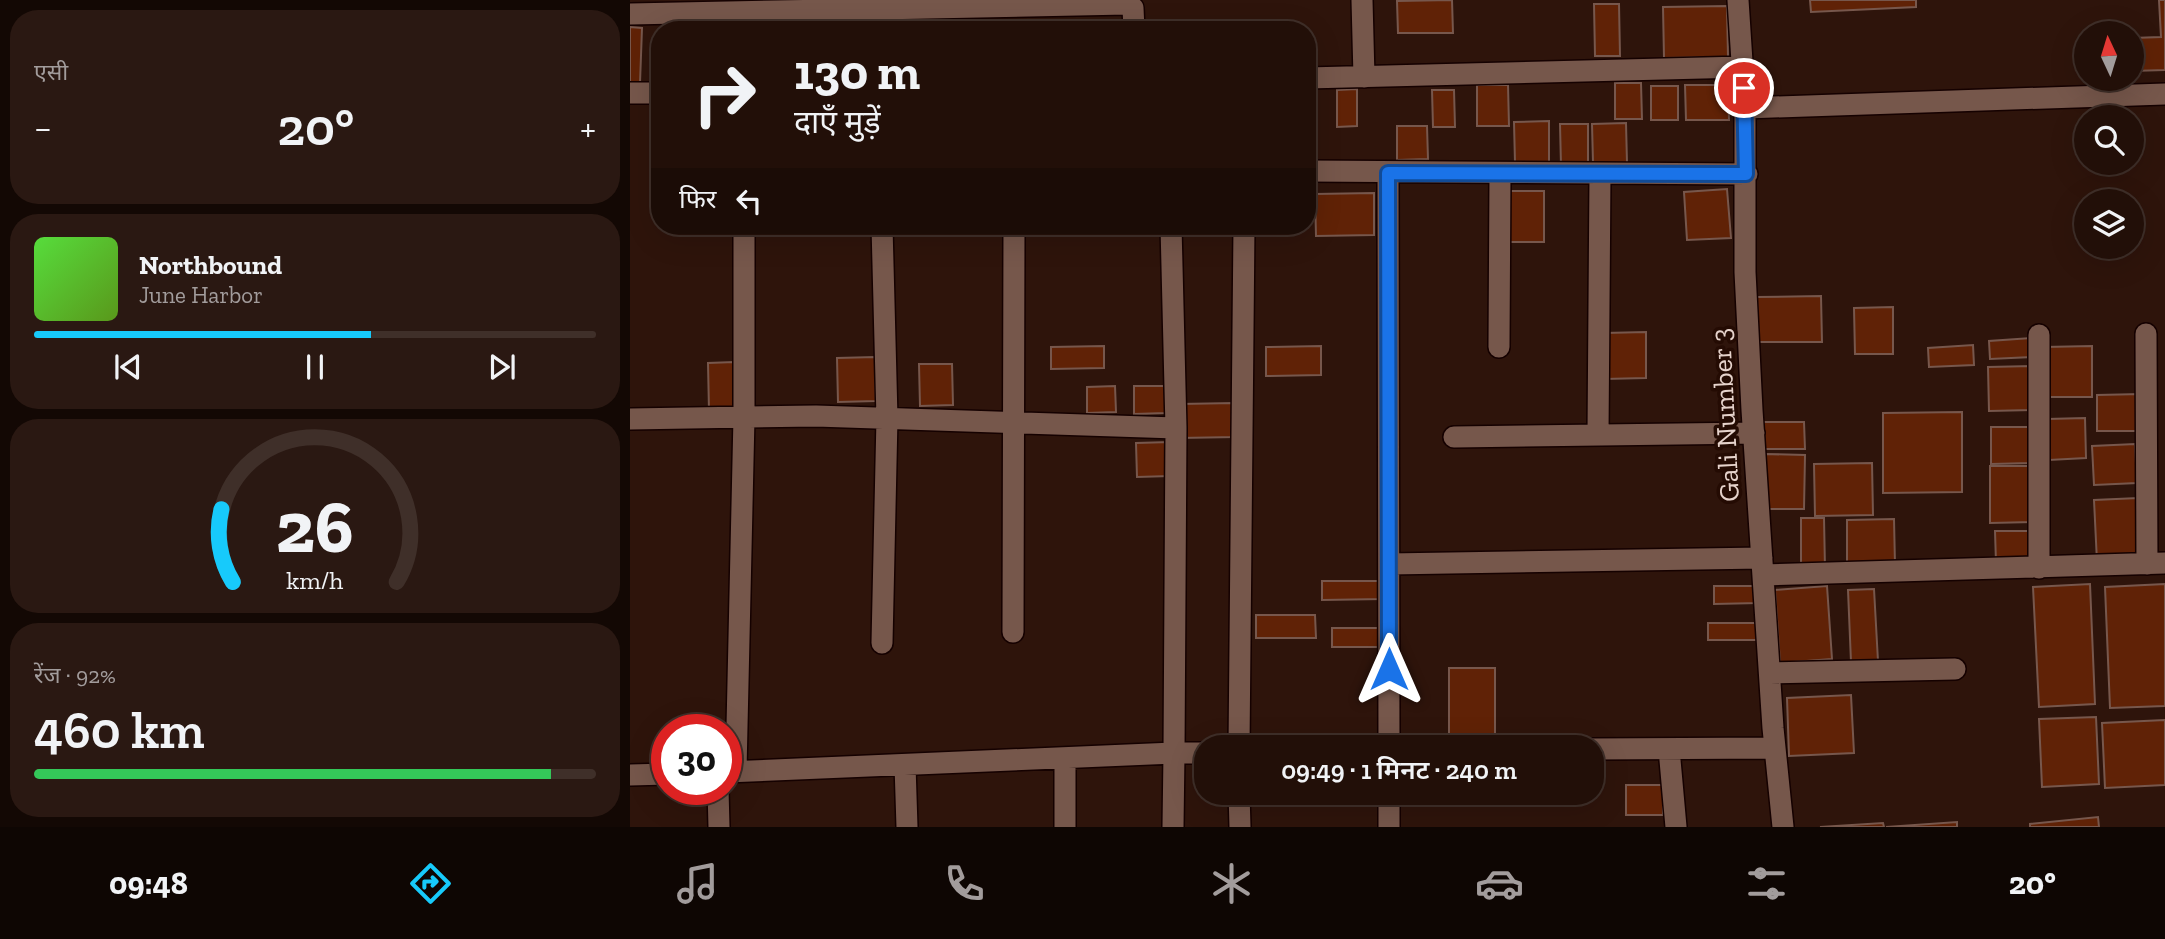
<!DOCTYPE html>
<html lang="hi">
<meta charset="utf-8">
<style>
:root{--surface:#220f08;--page:#2a1812;--text:#f1f3f6;--muted:#a29c9c;--line:#3f2f29;--accent:#17cafb}
body{margin:0;font-family:"Zilla Slab","Noto Sans Devanagari",serif;background:var(--page);color:var(--text);height:100vh;display:flex;flex-direction:column;font-size:26px;white-space:nowrap}
*{box-sizing:border-box;margin:0}
p{font-size:23px;color:var(--muted)}
.icon{flex:none;width:38px;height:38px;fill:none;stroke:currentColor;stroke-width:2;stroke-linecap:round;stroke-linejoin:round}
.map{position:relative;flex:1;overflow:hidden}
.panel{display:flex;flex-direction:column;gap:10px;padding:10px;background:#130804;width:630px}
.panel>*{flex:none}
.hud{position:absolute;left:21px;top:21px;width:665px;height:214px;border-radius:28px;box-shadow:0 7px 28px #0002,0 0 0 2px var(--line);background:#220f08;color:var(--text);overflow:hidden}
.needle{width:46px;rotate:356deg}
.buttons{position:absolute;left:1444px;top:21px;display:grid;gap:14px}
.buttons a{display:grid;place-items:center;width:70px;height:70px;border-radius:50%;background:var(--surface);box-shadow:0 7px 28px #0002,0 0 0 2px var(--line);font-size:35px}
.speed{position:absolute;left:21px;top:714px;display:flex;gap:14px;font-size:35px;font-weight:700;text-align:center}
.speed>*{display:grid;place-content:center;width:91px;height:91px;border-radius:50%;background:var(--surface);box-shadow:0 7px 28px #0002,0 0 0 2px var(--line);line-height:1}
.speed .limit{border:10px solid #d22;background:#fff;color:#111}
.pin{position:absolute;display:grid;place-items:center;width:60px;height:60px;color:#fff;margin:-30px;border:4px solid #fff;border-radius:50%;box-shadow:0 2px 7px #0007}
.me{position:absolute;width:77px;margin:-38px;rotate:0deg;stroke-linejoin:round;filter:drop-shadow(0 0 5px #0008)}
.turn{display:flex;align-items:center;gap:24px;height:147px;padding:0 28px;font-size:32px}
.turn .icon{width:91px;height:91px;stroke-width:2.5}
.turn b{display:block;font-size:49px;line-height:60px}
.then{display:flex;align-items:center;height:66px;padding:0 28px;background:#0003;gap:14px;font-size:26px}
.big{font-size:52px;font-weight:600;line-height:1.1}
.panel .tile{flex:1;display:flex;flex-direction:column;justify-content:center;gap:10px;min-width:0;padding:0 24px;border-radius:28px;background:var(--page)}
.panel .dial{align-items:center;gap:0}
.dial svg{height:182px;overflow:visible;fill:none;stroke:var(--line);stroke-width:7;stroke-linecap:round;text-anchor:middle}
.dial text{fill:var(--text);stroke:none}
.song{display:flex;align-items:center;gap:21px}
.cover{width:84px;height:84px;border-radius:10px;background:linear-gradient(135deg,hsl(110 70% 55%),hsl(90 70% 35%))}
.played{height:7px;border-radius:4px;background:linear-gradient(90deg,var(--accent) 60%,var(--line) 60%)}
.keys{display:flex;justify-content:space-around;direction:ltr}
.heat{display:flex;justify-content:space-between;align-items:center;font-size:38px;direction:ltr}
.charge{height:10px;border-radius:5px;background:linear-gradient(90deg,#34c759 92%,var(--line) 0)}
.trip{position:absolute;left:564px;top:735px;width:410px;height:70px;border-radius:28px;background:var(--surface);box-shadow:0 7px 28px #0002,0 0 0 2px var(--line);font-weight:600;line-height:70px;text-align:center}
.tabs{display:flex;height:112px;justify-content:space-around;align-items:center;background:#0e0603;color:var(--muted)}
.tabs .icon{width:49px;height:49px}
.tabs .on{color:var(--accent)}
.tabs b{font-size:32px;color:var(--text)}
main{display:flex;flex:1;min-height:0}
.map>svg:first-child{display:block}
</style>
<main>
<section class="panel">
<div class="tile"><p>एसी</p>
<div class="heat"><a>−</a><b class="big">20°</b><a>+</a></div>
</div>
<div class="tile">
<div class="song"><i class="cover"></i><div><b>Northbound</b><p>June Harbor</p></div></div>
<div class="played"></div>
<div class="keys"><svg class="icon" aria-label="previous" viewBox="0 0 24 24"><path d="M18 5L8 12l10 7zM5 5v14"/></svg><svg class="icon" aria-label="pause" viewBox="0 0 24 24"><path d="M8 5v14M16 5v14"/></svg><svg class="icon" aria-label="next" viewBox="0 0 24 24"><path d="M6 5l10 7-10 7zM19 5v14"/></svg></div>
</div>
<div class="tile dial"><svg viewBox="0 0 100 80">
<path d="M14 69A42 42 0 1 1 86 69"/>
<path d="M14 69A42 42 0 0 1 9 37" stroke="#17cafb"/>
<text x="50" y="56" font-size="32" font-weight="700">26</text>
<text x="50" y="72" font-size="11">km/h</text>
</svg></div>
<div class="tile"><p>रेंज · 92%</p><b class="big">460 km</b><div class="charge"></div></div>
</section>
<div class="map">
<svg width="1535" height="827" viewBox="0 0 1535 827">
<rect width="100%" height="100%" fill="#2e140b"/>
<path fill="#602206" stroke="#77574c" stroke-width="2" d="M822,0L823,33H768L767,1Z
M1180,0H1286V7L1181,12Z
M1529,0H1535V70L1502,71V38L1531,37Z
M964,4H989L990,56H965Z
M1097,6L1098,57L1034,58L1033,7Z
M0,27L12,28L10,83H0Z
M1456,40V74H1453L1451,41Z
M985,83H1011L1012,119H985Z
M847,85H878L879,126H847Z
M1055,85H1098L1099,120H1056Z
M1021,86H1048V120H1021Z
M727,89V126L707,127V90Z
M802,90H824L825,127H803Z
M22,114H30V166L24,167Z
M919,121V163H885L884,122Z
M996,123L997,163H963L962,124Z
M930,124H958V165L931,166Z
M767,126H797L798,159L767,160Z
M1097,189L1101,238L1057,240L1054,192Z
M879,191H914V242H879Z
M744,193V235L686,236L685,194Z
M1191,296L1192,342H1128L1127,297Z
M1263,307V354H1225L1224,308Z
M1016,332V378L974,379V333Z
M1401,338L1402,357L1360,359L1359,341Z
M1343,345L1344,365L1299,367L1298,348Z
M474,346V368L421,369V347Z
M691,346V375L636,376V347Z
M1462,346V397H1415L1414,347Z
M245,357L246,401L208,402L207,358Z
M104,362V411H79L78,363Z
M289,364H322L323,405L290,406Z
M1402,366V410L1359,411L1358,367Z
M485,386L486,412L457,413V387Z
M504,386H535L536,413L504,414Z
M1511,394V431H1467V395Z
M605,403L606,437L549,438V404Z
M1332,412V492L1253,493V413Z
M1455,418L1456,458L1419,460L1417,419Z
M1133,422H1174L1175,449H1134Z
M1361,427H1400L1401,463L1361,464Z
M540,442V476L507,477L506,443Z
M1505,444L1507,483L1464,485L1462,446Z
M1135,454L1175,455L1174,509H1134Z
M1242,463L1243,515L1185,516L1184,464Z
M1360,466H1403V522L1360,523Z
M1508,498L1511,560L1467,562L1464,500Z
M1171,518H1194L1195,569H1171Z
M1264,519L1265,565L1217,566V520Z
M1365,531H1402L1403,562L1366,563Z
M692,581H753V599L692,600Z
M1460,584L1465,704L1409,707L1403,587Z
M1535,584V706L1480,708L1475,587Z
M1084,586H1127L1128,603L1084,604Z
M1197,586L1202,659L1150,663L1145,590Z
M1244,589L1248,661L1221,662L1218,590Z
M626,615H685L686,638H626Z
M1078,623H1127V640H1078Z
M702,628H755V647H702Z
M819,668H865V745L819,746Z
M1221,695L1224,753L1159,756L1157,698Z
M1466,717L1469,784L1412,787L1409,719Z
M1535,720V785L1475,788L1472,723Z
M996,785H1033V815H996Z
M1468,817L1469,827H1400V824Z
M1327,822V827H1256Z
M1253,823L1254,827H1190Z"/>
<g fill="none" stroke-linecap="round" stroke-linejoin="round">
<defs>
<path id="street" d="M732,0L734,77
M1108,0L1115,108V272L1122,410L1143,728L1153,827
M0,14L497,4L503,8L504,30
M677,78L1113,67
M0,93H30
M1115,108L1535,94
M677,171L1117,174
M758,173L759,747
M1516,334L1517,564
M869,347L870,174
M0,419L186,416L546,428L541,226
M968,435L970,174
M824,437L1124,433
M759,564L1132,558
M1409,568V335
M1133,575L1535,563
M383,632L384,226
M252,643L257,418L252,226
M1140,673L1325,669
M609,747L614,226
M961,749L1145,748
M1039,749L1046,827
M435,758V827
M275,765L277,827
M106,771L114,417V226
M96,772L544,753L546,428
M0,775L37,774
M88,789L89,827
M609,793L610,827
M759,793V827
M543,827L544,753H576"/>
</defs>
<use href="#street" stroke="#150100" stroke-width="24"/>
<use href="#street" stroke="#76574b" stroke-width="21"/>
</g>
<g fill="none" stroke-linecap="round" stroke-linejoin="round">
<defs>
<path id="route" d="M759,669L758,173L1116,174L1114,88"/>
</defs>
<use href="#route" stroke="#114b97" stroke-width="18"/>
<use href="#route" stroke="#1a73e8" stroke-width="12"/>
</g>
<g text-anchor="middle" dominant-baseline="central" stroke-width="7" stroke-linejoin="round" paint-order="stroke">
<g font-size="28" fill="#e6d3cc" stroke="#240b03">
<text transform="translate(1095 415) rotate(-93)">Gali Number 3</text>
</g>
</g>
</svg>
<div class="buttons">
<a><svg class="needle" viewBox="-14 -14 28 28"><path d="M0-13l5 13h-10z" fill="#e53935"/><path d="M0 13l5-13h-10z" fill="#a29c9c"/></svg></a>
<a><svg class="icon" aria-label="search" viewBox="0 0 24 24"><circle cx="10" cy="10" r="6"/><path d="M15 15l6 6"/></svg></a>
<a><svg class="icon" aria-label="layers" viewBox="0 0 24 24"><path d="M12 4l9 5-9 5-9-5zM3 14l9 5 9-5"/></svg></a>
</div>
<div class="speed"><div class="limit">30</div></div>
<div class="pin" style="left:1114px;top:88px;background:#d93025"><svg class="icon" aria-label="arrive" viewBox="0 0 24 24"><path d="M6 21V4h12l-3 4 3 4H6"/></svg></div>
<svg class="me" style="left:759px;top:669px" viewBox="-20 -20 40 40"><path d="M0-17L14 15 0 8-14 15z" fill="#1a73e8" stroke="#fff" stroke-width="4"/></svg>
<div class="trip">09:49 · 1 मिनट · 240 m</div>
<div class="hud">
<div class="turn"><svg class="icon" aria-label="right" viewBox="0 0 24 24"><path d="M7 20v-9h11M14 6l5 5-5 5"/></svg><div><b>130 m</b>दाएँ मुड़ें</div></div>
<div class="then">फिर<svg class="icon" aria-label="left" viewBox="0 0 24 24"><path d="M17 20v-9H6M10 6l-5 5 5 5"/></svg></div>
</div>
</div>
</main>
<nav class="tabs">
<b>09:48</b>
<svg class="icon on" aria-label="directions" viewBox="0 0 24 24"><path d="M12 3l9 9-9 9-9-9zM9 14v-3h6M13 9l2 2-2 2"/></svg>
<svg class="icon" aria-label="music" viewBox="0 0 24 24"><path d="M9 18V5l10-2v13"/><circle cx="6" cy="18" r="3"/><circle cx="16" cy="16" r="3"/></svg>
<svg class="icon" aria-label="phone" viewBox="0 0 24 24"><path d="M5 4h4l2 5-3 2q2 4 5 5l2-3 5 2v4C11 20 4 13 5 4z"/></svg>
<svg class="icon" aria-label="climate" viewBox="0 0 24 24"><path d="M12 3v18M4 7l16 10M4 17L20 7"/></svg>
<svg class="icon" aria-label="car" viewBox="0 0 24 24"><path d="M5 17H2v-5l4-1 3-4h7l3 4 3 1v5h-3M9 17h6M6 11h13"/><circle cx="7" cy="17" r="2"/><circle cx="17" cy="17" r="2"/></svg>
<svg class="icon" aria-label="filters" viewBox="0 0 24 24"><path d="M4 7h16M4 17h16"/><circle cx="9" cy="7" r="2"/><circle cx="15" cy="17" r="2"/></svg>
<b>20°</b>
</nav>
